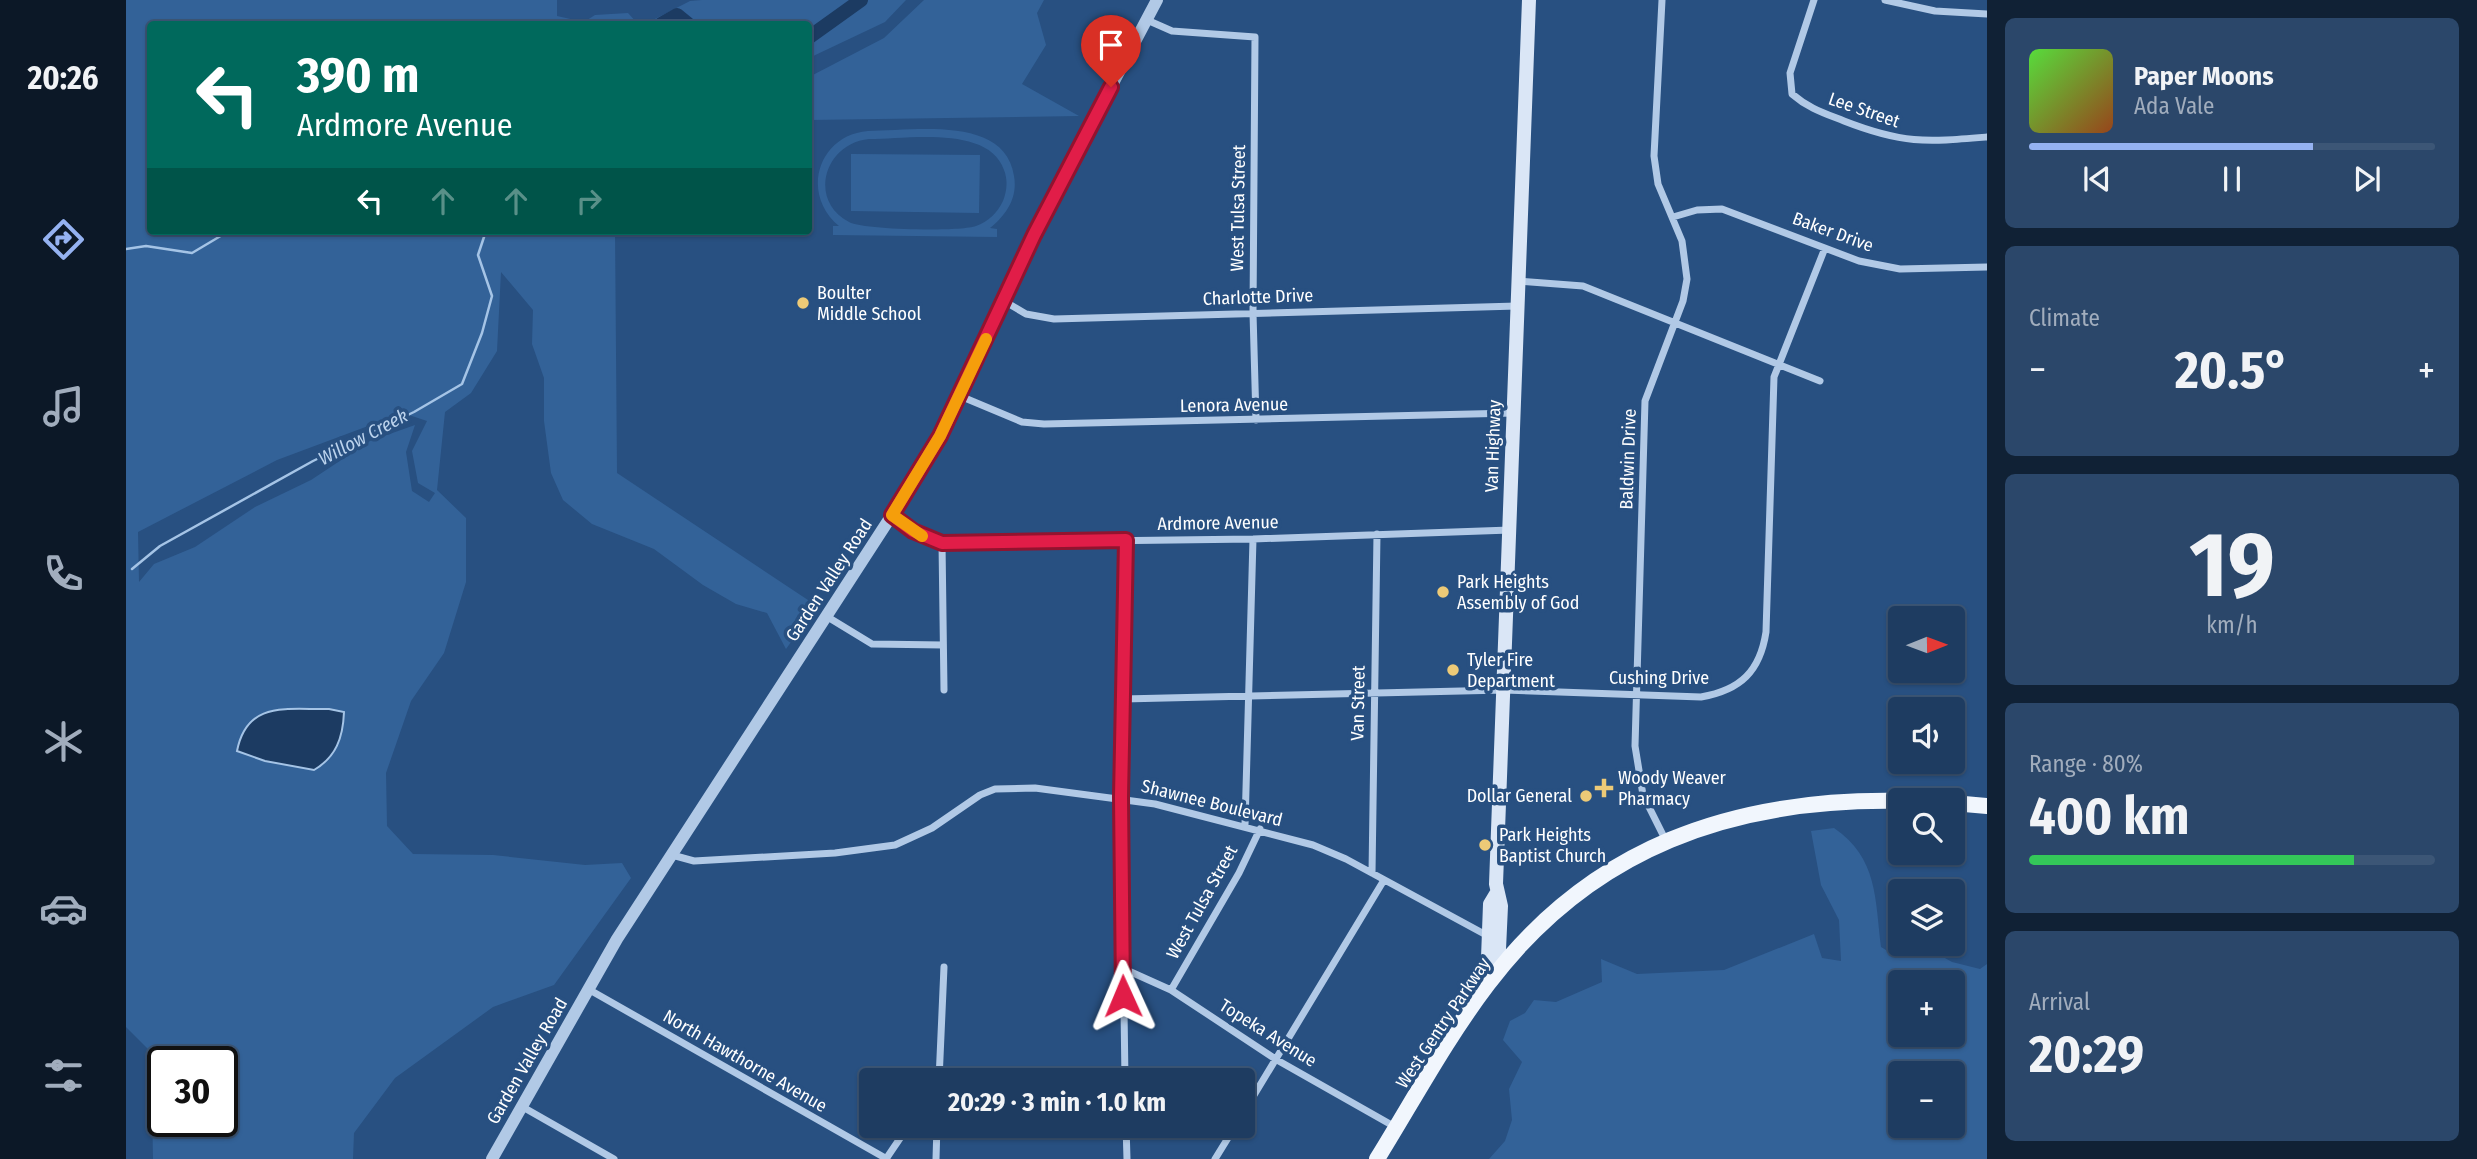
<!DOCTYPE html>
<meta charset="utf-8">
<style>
:root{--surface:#1e3c61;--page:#2b476a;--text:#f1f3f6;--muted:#a1adbd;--line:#3c5676;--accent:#95b2f1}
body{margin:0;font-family:"Fira Sans Condensed",sans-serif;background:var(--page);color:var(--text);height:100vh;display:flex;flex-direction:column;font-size:26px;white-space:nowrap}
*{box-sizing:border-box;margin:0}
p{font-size:23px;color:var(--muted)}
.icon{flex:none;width:38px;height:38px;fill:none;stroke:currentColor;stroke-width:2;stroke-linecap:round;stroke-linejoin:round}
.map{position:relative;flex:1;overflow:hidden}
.details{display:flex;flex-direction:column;gap:18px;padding:18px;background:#102135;width:490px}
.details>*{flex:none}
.banner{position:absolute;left:21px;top:21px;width:665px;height:214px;border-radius:7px;box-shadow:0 2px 5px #0004,0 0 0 2px var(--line);background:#00695c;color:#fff;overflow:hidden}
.needle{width:46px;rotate:89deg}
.fabs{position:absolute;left:1762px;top:606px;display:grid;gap:14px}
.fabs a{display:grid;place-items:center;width:77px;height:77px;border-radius:7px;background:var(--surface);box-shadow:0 2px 5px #0004,0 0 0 2px var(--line);font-size:35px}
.speed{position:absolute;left:21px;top:1046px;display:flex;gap:14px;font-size:35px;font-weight:700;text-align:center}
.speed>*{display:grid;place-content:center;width:91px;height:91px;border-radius:50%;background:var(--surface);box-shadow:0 2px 5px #0004,0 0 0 2px var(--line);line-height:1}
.speed .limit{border:4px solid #111;border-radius:10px;background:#fff;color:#111}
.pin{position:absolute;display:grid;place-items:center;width:60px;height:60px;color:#fff;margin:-72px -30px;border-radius:50% 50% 50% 0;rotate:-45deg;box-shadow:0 0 7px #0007}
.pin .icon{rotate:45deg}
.me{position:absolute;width:77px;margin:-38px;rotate:359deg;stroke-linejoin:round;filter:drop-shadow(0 0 5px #0008)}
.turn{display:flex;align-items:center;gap:24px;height:147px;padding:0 35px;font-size:32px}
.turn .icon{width:91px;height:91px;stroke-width:2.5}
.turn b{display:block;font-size:49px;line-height:60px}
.lanes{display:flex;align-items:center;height:66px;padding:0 35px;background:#0003;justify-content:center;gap:35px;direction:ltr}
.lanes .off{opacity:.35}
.big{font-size:52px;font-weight:700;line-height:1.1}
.details .widget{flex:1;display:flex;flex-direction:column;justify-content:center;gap:10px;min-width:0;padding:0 24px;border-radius:10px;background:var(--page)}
.details .dial{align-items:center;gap:0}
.dial b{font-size:91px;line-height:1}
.song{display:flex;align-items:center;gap:21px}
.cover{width:84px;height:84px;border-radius:10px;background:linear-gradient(135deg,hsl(110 70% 55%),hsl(20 70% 35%))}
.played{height:7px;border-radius:4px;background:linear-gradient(90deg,var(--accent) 70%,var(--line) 70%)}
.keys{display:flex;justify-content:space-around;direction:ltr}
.heat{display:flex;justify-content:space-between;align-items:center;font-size:38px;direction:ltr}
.charge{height:10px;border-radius:5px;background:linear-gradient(90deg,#34c759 80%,var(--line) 0)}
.trip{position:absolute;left:733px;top:1068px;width:396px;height:70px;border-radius:7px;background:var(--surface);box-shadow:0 2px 5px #0004,0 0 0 2px var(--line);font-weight:700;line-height:70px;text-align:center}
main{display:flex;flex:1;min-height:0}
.dock{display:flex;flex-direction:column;width:126px;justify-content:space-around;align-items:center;background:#0c1827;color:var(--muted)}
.dock .icon{width:49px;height:49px}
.dock .current{color:var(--accent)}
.dock b{font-size:32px;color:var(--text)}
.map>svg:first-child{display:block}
</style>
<main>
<nav class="dock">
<b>20:26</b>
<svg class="icon current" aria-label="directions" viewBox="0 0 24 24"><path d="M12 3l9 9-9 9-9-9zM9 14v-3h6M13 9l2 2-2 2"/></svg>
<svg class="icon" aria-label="music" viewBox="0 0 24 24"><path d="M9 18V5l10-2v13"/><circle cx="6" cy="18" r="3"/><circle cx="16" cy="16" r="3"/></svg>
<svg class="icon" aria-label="phone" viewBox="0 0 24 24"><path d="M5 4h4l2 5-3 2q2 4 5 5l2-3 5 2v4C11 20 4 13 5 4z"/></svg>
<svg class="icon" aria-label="climate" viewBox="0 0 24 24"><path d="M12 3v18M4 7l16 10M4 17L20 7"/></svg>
<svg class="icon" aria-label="car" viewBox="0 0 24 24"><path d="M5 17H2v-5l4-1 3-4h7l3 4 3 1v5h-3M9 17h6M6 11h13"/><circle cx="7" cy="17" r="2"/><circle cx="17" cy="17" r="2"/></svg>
<svg class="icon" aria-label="filters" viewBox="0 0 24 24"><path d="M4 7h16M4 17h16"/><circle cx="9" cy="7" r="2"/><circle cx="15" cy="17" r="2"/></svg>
</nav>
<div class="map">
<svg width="1861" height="1159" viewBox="0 0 1861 1159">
<rect width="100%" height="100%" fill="#285081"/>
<path fill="#336298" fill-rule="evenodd" d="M0,0H431V16L458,22L469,15L502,13L512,24H24V231H489L491,473L691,606L660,649L641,613L610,604L577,585L528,549L466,524L437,500L425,473L418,421V378L406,344L407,310L375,272L371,351L345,393L319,412L311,490L340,518V582L318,653L285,701L260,773L261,826L287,854L367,855L459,865L496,863L505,878L428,985L367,1007L269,1078L228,1133L227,1159H27L25,1052L0,1027ZM277,413L301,421L286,451L292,483L309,493L303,502L286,491L280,452L289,425L244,441L185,480L129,507L69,547L28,564L13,582L12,532L151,460ZM37,1062H96V1122H37Z
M576,0H780L759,22L683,58L682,24H519L564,1Z
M798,0H918L911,13L920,45L896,84L953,116L683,120V77L758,38Z
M742,131C788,131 879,115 888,176C892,198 880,215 864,228L871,229V237L707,235V226H713C674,194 692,135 742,131ZM743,139C781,139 863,125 878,170C882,180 881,191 877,201C872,212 862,222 850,226C834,232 738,230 723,222C681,200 699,143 743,139Z
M725,154L854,155L853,213L725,211Z
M1708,828C1752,858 1749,899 1755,947L1773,958L1803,949L1826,962L1854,969L1861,964V1159H1363L1379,1141L1386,1120L1383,1089L1396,1062L1377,1040L1384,1021L1399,1013L1408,1000L1430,1002L1476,982L1475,959L1511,974L1598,970L1688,934L1696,958L1715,961L1713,920L1695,885L1685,831ZM1774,982H1827V1034H1774ZM1774,1073H1827V1125H1774Z"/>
<path fill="#1c3b62" stroke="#a5c4e6" stroke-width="2" d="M203,709L218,712C217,738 210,757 188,770L139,761L111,751C121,700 161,710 203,709Z"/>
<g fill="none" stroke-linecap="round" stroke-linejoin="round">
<path stroke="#a5c4e6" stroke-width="2.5" d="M0,249L20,246L66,253L103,231
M6,569L34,546L187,461L288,412L336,384L356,333L366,296L352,255L360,231"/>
<path stroke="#1c3b62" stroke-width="14" d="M535,24L551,15L562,24
M682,38L735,0"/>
<path stroke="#b1c9e6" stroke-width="7" d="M1536,0L1528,156L1532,184L1556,241L1561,279L1557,301L1519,401L1509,746L1517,795L1540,841
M1688,0L1664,73L1666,94C1682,108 1698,113 1718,121C1777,144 1799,142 1861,137
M1759,0L1809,11L1861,14
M1021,20L1046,31L1129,37L1127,313L1130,420
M1547,217L1571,210L1596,209L1733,261L1774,269L1861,267
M1393,281L1457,286L1694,381
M878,301L900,314L928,319L1391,306
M834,396L896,422L918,424L1388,413
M766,515L787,531L816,543L1127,539L1384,530
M816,543L818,690
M700,616L746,644L817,645
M997,699L1378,690L1575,697C1615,690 1634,671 1640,632L1648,377L1699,248
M1119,825L1127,539
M546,855L568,861L709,853L769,845L806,828L854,795L869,789L909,788L1029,804L1187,845L1220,859L1362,936
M1246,873L1251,534
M996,968L1045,990L1151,1060L1271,1128
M462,989L761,1159
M1045,990L1113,873L1134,829
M813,1080L818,967
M999,1080L995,797L1000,540
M395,1106L488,1159
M1116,1115L1258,880
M1000,1125L1001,1159
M760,1159L783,1125
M810,1159L811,1125
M1089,1159L1110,1125"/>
<path stroke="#b1c9e6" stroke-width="12" d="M366,1159L491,939L799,464L834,396L922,206L1031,0"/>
<path stroke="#dae6f6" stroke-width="14" d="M1372,971L1375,906L1370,884L1403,0
M1361,985L1364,904L1370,894"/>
<path stroke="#f1f6fd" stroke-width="16" d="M1827,803L1861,806
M1251,1159C1287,1101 1320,1039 1362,984C1465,847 1607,798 1774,801"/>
</g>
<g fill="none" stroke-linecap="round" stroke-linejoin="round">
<defs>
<path id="route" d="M985,87L908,235L814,436L766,515L787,531L816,543L1000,540L995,797L997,996"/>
</defs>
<use href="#route" stroke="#92132f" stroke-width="18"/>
<use href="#route" stroke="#e11d48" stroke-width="12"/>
<path stroke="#f59e0b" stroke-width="12" d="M796,536L766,515L814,436L860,339"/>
</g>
<g fill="#edca77" stroke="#285081" stroke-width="2.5">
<circle cx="677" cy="303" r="7"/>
<circle cx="1317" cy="592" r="7"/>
<circle cx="1327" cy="670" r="7"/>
<path d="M1474.5 777.5h7v7h7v7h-7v7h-7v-7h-7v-7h7z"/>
<circle cx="1460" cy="796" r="7"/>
<circle cx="1359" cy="845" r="7"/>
</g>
<g text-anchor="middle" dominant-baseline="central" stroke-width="7" stroke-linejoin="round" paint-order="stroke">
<g font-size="18" fill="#fff" stroke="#285081">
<text transform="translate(1738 110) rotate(19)">Lee Street</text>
<text transform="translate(1112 208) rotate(-89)">West Tulsa Street</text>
<text transform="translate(1707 232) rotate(20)">Baker Drive</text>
<text transform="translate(1132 297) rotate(-2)">Charlotte Drive</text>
<text transform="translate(1108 405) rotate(-1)">Lenora Avenue</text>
<text transform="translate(1367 446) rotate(-88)">Van Highway</text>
<text transform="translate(1502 459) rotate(-88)">Baldwin Drive</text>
<text transform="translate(1092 523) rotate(-1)">Ardmore Avenue</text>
<text transform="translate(703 580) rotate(-57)">Garden Valley Road</text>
<text x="1533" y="678">Cushing Drive</text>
<text transform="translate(1232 703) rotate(-89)">Van Street</text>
<text transform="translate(1086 803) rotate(14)">Shawnee Boulevard</text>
<text transform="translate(1076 902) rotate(-61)">West Tulsa Street</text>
<text transform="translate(1317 1023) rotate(-56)">West Gentry Parkway</text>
<text transform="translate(1142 1033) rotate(32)">Topeka Avenue</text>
<text transform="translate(401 1061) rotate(-60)">Garden Valley Road</text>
<text transform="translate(619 1061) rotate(30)">North Hawthorne Avenue</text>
</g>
<g font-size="18" fill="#fff" stroke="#285081" text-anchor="start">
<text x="691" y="293">Boulter<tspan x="691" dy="21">Middle School</tspan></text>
<text x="1331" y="582">Park Heights<tspan x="1331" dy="21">Assembly of God</tspan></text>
<text x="1341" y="660">Tyler Fire<tspan x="1341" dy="21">Department</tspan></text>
<text x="1492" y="778">Woody Weaver<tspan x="1492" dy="21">Pharmacy</tspan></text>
<text x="1446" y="796" text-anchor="end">Dollar General</text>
<text x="1373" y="835">Park Heights<tspan x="1373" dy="21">Baptist Church</tspan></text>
</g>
<g font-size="19" font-style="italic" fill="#bcd3ed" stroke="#285081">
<text transform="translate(237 437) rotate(-28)">Willow Creek</text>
</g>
</g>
</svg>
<div class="fabs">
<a><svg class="needle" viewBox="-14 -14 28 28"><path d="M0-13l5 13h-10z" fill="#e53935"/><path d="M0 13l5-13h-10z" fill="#a1adbd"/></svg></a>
<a><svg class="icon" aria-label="sound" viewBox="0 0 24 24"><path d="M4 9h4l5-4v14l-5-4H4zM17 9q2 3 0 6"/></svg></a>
<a><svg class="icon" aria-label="search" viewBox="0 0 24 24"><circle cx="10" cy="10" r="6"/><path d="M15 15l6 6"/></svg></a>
<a><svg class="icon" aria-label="layers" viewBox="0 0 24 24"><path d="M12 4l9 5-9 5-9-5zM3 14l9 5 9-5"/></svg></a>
<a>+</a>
<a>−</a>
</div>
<div class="speed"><div class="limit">30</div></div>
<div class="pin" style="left:985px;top:87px;background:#d93025"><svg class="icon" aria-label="arrive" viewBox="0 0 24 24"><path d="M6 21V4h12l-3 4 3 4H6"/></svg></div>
<svg class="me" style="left:997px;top:996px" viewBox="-20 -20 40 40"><path d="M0-17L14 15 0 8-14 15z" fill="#e11d48" stroke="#fff" stroke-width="4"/></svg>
<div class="trip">20:29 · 3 min · 1.0 km</div>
<div class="banner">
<div class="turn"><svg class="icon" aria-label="left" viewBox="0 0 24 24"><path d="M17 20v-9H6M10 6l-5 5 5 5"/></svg><div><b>390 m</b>Ardmore Avenue</div></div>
<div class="lanes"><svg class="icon" aria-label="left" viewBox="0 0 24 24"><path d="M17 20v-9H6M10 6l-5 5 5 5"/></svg><svg class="icon off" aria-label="ahead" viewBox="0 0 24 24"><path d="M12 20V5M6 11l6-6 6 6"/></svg><svg class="icon off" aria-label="ahead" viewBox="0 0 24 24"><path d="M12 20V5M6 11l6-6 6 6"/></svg><svg class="icon off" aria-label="right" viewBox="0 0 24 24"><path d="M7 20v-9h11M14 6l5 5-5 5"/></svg></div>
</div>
</div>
<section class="details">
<div class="widget">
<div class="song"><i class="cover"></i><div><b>Paper Moons</b><p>Ada Vale</p></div></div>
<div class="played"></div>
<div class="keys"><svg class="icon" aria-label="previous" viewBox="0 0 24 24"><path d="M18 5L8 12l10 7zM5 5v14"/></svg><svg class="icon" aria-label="pause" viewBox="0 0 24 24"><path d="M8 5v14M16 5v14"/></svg><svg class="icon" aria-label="next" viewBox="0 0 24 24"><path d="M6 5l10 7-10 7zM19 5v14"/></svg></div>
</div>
<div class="widget"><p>Climate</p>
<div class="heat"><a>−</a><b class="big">20.5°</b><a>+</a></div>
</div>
<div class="widget dial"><b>19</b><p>km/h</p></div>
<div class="widget"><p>Range · 80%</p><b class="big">400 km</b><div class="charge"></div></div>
<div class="widget"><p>Arrival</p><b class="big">20:29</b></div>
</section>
</main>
